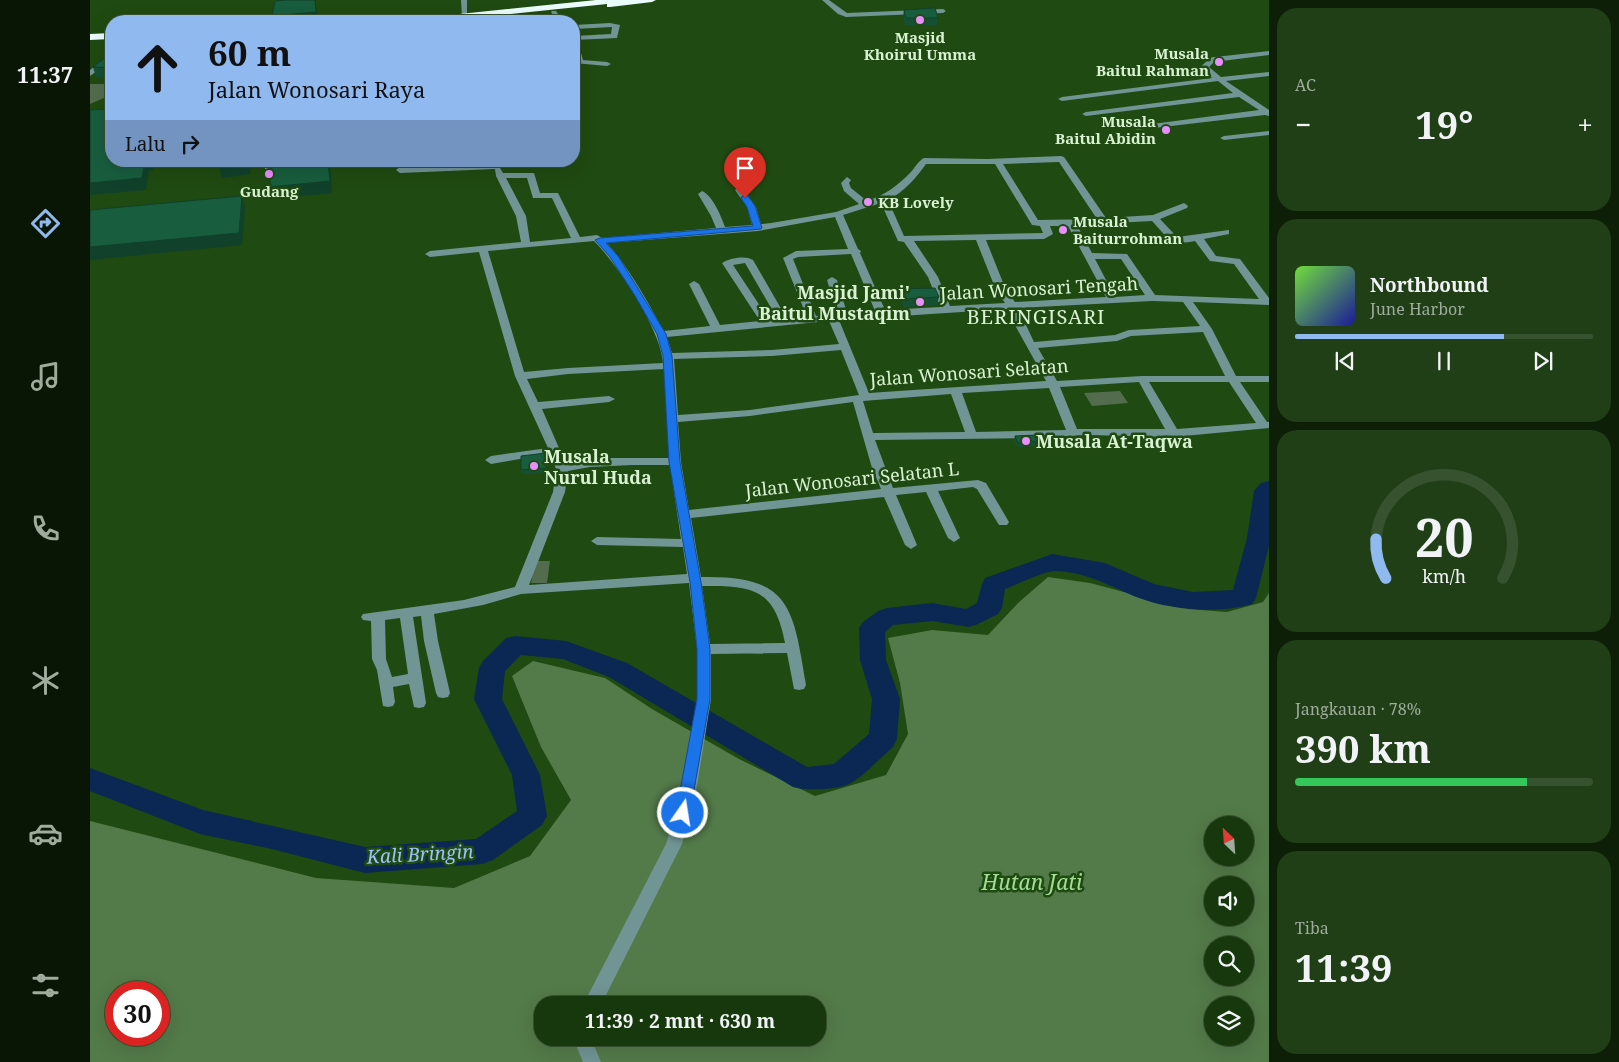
<!DOCTYPE html>
<html lang="id">
<meta charset="utf-8">
<style>
:root{--surface:#17380d;--page:#203f16;--text:#f1f3f6;--muted:#9eac9d;--line:#36522e;--accent:#90b9f0}
body{margin:0;font-family:"Noto Serif",serif;background:var(--page);color:var(--text);height:100vh;display:flex;flex-direction:column;font-size:19px;white-space:nowrap}
*{box-sizing:border-box;margin:0}
p{font-size:16px;color:var(--muted)}
.icon{flex:none;width:28px;height:28px;fill:none;stroke:currentColor;stroke-width:2;stroke-linecap:round;stroke-linejoin:round}
.map{position:relative;flex:1;overflow:hidden}
.sheet{display:flex;flex-direction:column;gap:8px;padding:8px;background:#0d1f07;width:350px}
.sheet>*{flex:none}
.top-card{position:absolute;left:15px;top:15px;width:475px;height:152px;border-radius:20px;box-shadow:0 5px 20px #0002,0 0 0 1px var(--line);background:#90b9f0;color:#111;overflow:hidden}
.needle{width:32px;rotate:335deg}
.controls{position:absolute;left:1114px;top:816px;display:grid;gap:10px}
.controls a{display:grid;place-items:center;width:50px;height:50px;border-radius:50%;background:var(--surface);box-shadow:0 5px 20px #0002,0 0 0 1px var(--line);font-size:25px}
.speed{position:absolute;left:15px;top:981px;display:flex;gap:10px;font-size:25px;font-weight:700;text-align:center}
.speed>*{display:grid;place-content:center;width:65px;height:65px;border-radius:50%;background:var(--surface);box-shadow:0 5px 20px #0002,0 0 0 1px var(--line);line-height:1}
.speed .limit{border:8px solid #d22;background:#fff;color:#111}
.pin{position:absolute;display:grid;place-items:center;width:42px;height:42px;color:#fff;margin:-51px -21px;border-radius:50% 50% 50% 0;rotate:-45deg;box-shadow:0 0 5px #0007}
.pin .icon{rotate:45deg}
.me{position:absolute;width:55px;margin:-28px;rotate:13deg;stroke-linejoin:round;filter:drop-shadow(0 0 4px #0008)}
.turn{display:flex;align-items:center;gap:18px;height:105px;padding:0 20px;font-size:22px}
.turn .icon{width:65px;height:65px;stroke-width:2.5}
.turn b{display:block;font-size:35px;line-height:42px}
.then{display:flex;align-items:center;height:48px;padding:0 20px;background:#0003;gap:10px;font-size:19px}
.big{font-size:38px;font-weight:700;line-height:1.1}
.sheet .tile{flex:1;display:flex;flex-direction:column;justify-content:center;gap:8px;min-width:0;padding:0 18px;border-radius:20px;background:var(--page)}
.sheet .dial{align-items:center;gap:0}
.dial svg{height:130px;overflow:visible;fill:none;stroke:var(--line);stroke-width:7;stroke-linecap:round;text-anchor:middle}
.dial text{fill:var(--text);stroke:none}
.song{display:flex;align-items:center;gap:15px}
.cover{width:60px;height:60px;border-radius:8px;background:linear-gradient(135deg,hsl(100 70% 55%),hsl(240 70% 35%))}
.played{height:5px;border-radius:2px;background:linear-gradient(90deg,var(--accent) 70%,var(--line) 70%)}
.keys{display:flex;justify-content:space-around;direction:ltr}
.heat{display:flex;justify-content:space-between;align-items:center;font-size:28px;direction:ltr}
.charge{height:8px;border-radius:4px;background:linear-gradient(90deg,#34c759 78%,var(--line) 0)}
.trip{position:absolute;left:444px;top:996px;width:292px;height:50px;border-radius:20px;background:var(--surface);box-shadow:0 5px 20px #0002,0 0 0 1px var(--line);font-weight:700;line-height:50px;text-align:center}
main{display:flex;flex:1;min-height:0}
.tabs{display:flex;flex-direction:column;width:90px;justify-content:space-around;align-items:center;background:#091605;color:var(--muted)}
.tabs .icon{width:35px;height:35px}
.tabs .on{color:var(--accent)}
.tabs b{font-size:22px;color:var(--text)}
.map>svg:first-child{display:block}
</style>
<main>
<nav class="tabs">
<b>11:37</b>
<svg class="icon on" aria-label="directions" viewBox="0 0 24 24"><path d="M12 3l9 9-9 9-9-9zM9 14v-3h6M13 9l2 2-2 2"/></svg>
<svg class="icon" aria-label="music" viewBox="0 0 24 24"><path d="M9 18V5l10-2v13"/><circle cx="6" cy="18" r="3"/><circle cx="16" cy="16" r="3"/></svg>
<svg class="icon" aria-label="phone" viewBox="0 0 24 24"><path d="M5 4h4l2 5-3 2q2 4 5 5l2-3 5 2v4C11 20 4 13 5 4z"/></svg>
<svg class="icon" aria-label="climate" viewBox="0 0 24 24"><path d="M12 3v18M4 7l16 10M4 17L20 7"/></svg>
<svg class="icon" aria-label="car" viewBox="0 0 24 24"><path d="M5 17H2v-5l4-1 3-4h7l3 4 3 1v5h-3M9 17h6M6 11h13"/><circle cx="7" cy="17" r="2"/><circle cx="17" cy="17" r="2"/></svg>
<svg class="icon" aria-label="filters" viewBox="0 0 24 24"><path d="M4 7h16M4 17h16"/><circle cx="9" cy="7" r="2"/><circle cx="15" cy="17" r="2"/></svg>
</nav>
<div class="map">
<svg width="1179" height="1062" viewBox="0 0 1179 1062">
<rect width="100%" height="100%" fill="#1f4a11"/>
<path fill="#536c4d" d="M0,84H21V95L0,104Z
M1030,391L1038,403L1002,406L994,393Z
M445,561H460L457,583H441Z"/>
<path fill="#537a49" fill-rule="evenodd" d="M958,577L1000,583L1098,609L1137,612L1173,602L1179,593V1062H0V821L226,878L364,888L440,856L481,800L451,747L422,676L443,661L515,678L562,709L649,759L725,796L796,775L818,734L810,683L798,638L842,630L898,635L928,603ZM1122,825H1155V858H1122ZM1122,885H1155V918H1122ZM1122,945H1155V978H1122ZM26,992H69V1035H26ZM452,1005H728V1038H452ZM1122,1005H1155V1038H1122Z"/>
<g fill="none" stroke-linecap="round" stroke-linejoin="round">
<path fill="#0b2753" fill-rule="evenodd" d="M1179,481V546L1166,598L1162,604C1129,614 1081,610 1049,598C1021,587 997,572 966,571C956,570 926,585 915,589L912,608L908,614L888,624L879,627L842,621L803,625L795,632L796,660L810,699L807,739L803,747C791,757 775,775 761,783C748,790 716,791 703,787L519,677L473,659L431,655L415,671L412,699L450,775L457,816L452,825L403,860L392,864L275,873L182,849L110,834L0,791V768L113,810L275,847L386,839L427,811L422,775L384,699L389,668L393,661L416,638L425,636L476,641L537,663L717,767L744,764L779,734L782,699L770,660L769,628L773,622L788,611L797,608L842,603L876,609L887,603L892,584L895,578L962,554L1015,563L1064,584L1103,592L1143,590L1157,538L1164,491L1171,483Z"/>
<path fill="#719495" fill-rule="evenodd" d="M371,0H377V18L372,17Z
M732,0H739L757,13L853,9L856,11L853,13L756,17L748,14Z
M462,11H466L473,21H467L461,12Z
M520,23L530,25L527,38L484,40V36L521,34L522,27L484,29V25Z
M484,41L488,43L493,60L517,62L521,64L517,66L484,63V59H486Z
M1179,51V55L1124,62L1119,67L1131,77L1179,72V76L1136,81L1179,110V116L1175,115L1047,130L1043,128L1047,126L1169,110L1149,97L996,116L992,114L996,112L1143,93L1128,81L972,101L968,99L972,97L1122,78L1110,67L1116,62V58Z
M18,56H21V61L0,76V70Z
M1179,131V135L1134,140L1130,138L1134,136Z
M971,156L974,157L1016,218L1063,215L1094,203L1098,206L1097,208L1070,219L1087,237L1139,230V234L1114,239L1126,256L1150,259L1179,298V305L1103,302L1122,329L1146,376H1179V382H1150L1177,422H1179V428L1083,437L996,435L946,438L785,440L803,488L888,480L896,483L919,522L917,525H909L887,489L883,487L848,491L870,538L864,542L858,538L836,492L806,495L827,545L821,549L815,545L794,497L601,518L611,577C701,575 703,607 716,685L714,689L709,690L704,689L697,653L621,654V699L605,798L592,844L511,1005H493L576,844L589,798L607,699V649L599,583L431,594L393,605L344,614L348,641L360,693L358,697L353,698L348,697L346,693L334,641L331,616L323,617L336,703L334,707L329,708L324,707L319,684L303,687L305,702L303,706L298,707L293,706L287,670L282,659L281,621L273,620L271,617L273,614L374,600L425,587L463,492L466,469L460,454L401,464L395,460L401,456L458,448L425,376L389,252L340,257L335,254L340,251L431,242L426,216L406,176L405,169L310,173L306,170L310,167L407,163L411,166L410,168L413,173H444L450,193H468L490,237L507,235L512,238L626,228L621,216L608,194L612,191C623,196 631,216 635,227L662,225L657,207L645,190L649,187L652,188L666,207L671,224L681,223L746,212L769,204L754,191L751,183L757,177L761,180L759,183L761,188L777,201C795,195 807,186 820,173C825,168 828,161 834,158L897,159ZM969,162L1007,219L948,220L913,164ZM836,164H905L942,225L950,226L953,233L814,236L798,200C814,192 826,178 836,164ZM416,178H437L443,198H462L481,238L440,242L436,216ZM791,203L808,241L814,242L838,277L850,307L795,310L770,253L771,251L768,249L753,215ZM745,217L758,249L706,251L693,258L717,317L697,319L663,260C656,255 639,258 632,263L670,321L630,325L609,284L604,281L599,284L620,326L574,331C557,301 540,269 517,243L668,231ZM1062,221C1079,239 1079,246 1105,241L1120,261L1144,264L1169,299L1065,295L1037,254L1002,253L987,225ZM960,226H978L1016,297L925,302L916,290L896,240L954,239L963,234ZM886,240L906,290L915,303L860,306L848,277L824,241ZM504,241C528,265 571,330 573,363L478,368L434,372L398,251ZM761,254L785,311L757,313L747,280L742,277L737,280L747,314L726,316L703,259L708,257ZM1005,259H1031L1055,295L1025,297ZM655,263L688,320L680,321L643,265ZM1062,301L1093,302L1110,326L1039,330L1025,335L944,342L928,308ZM918,309L926,327L956,381L779,393L749,320ZM739,321L749,344L682,350L582,353L577,337ZM1113,332L1135,376H1052L967,381L948,348L1027,341L1041,336ZM751,350L769,395L660,410L588,415L584,359L682,356ZM574,369L579,458H514L476,464L452,409L519,402L525,399L519,396L448,402L437,379L478,374ZM1049,382L1075,429H987L970,387ZM1059,382H1139L1166,423L1087,429ZM959,388L976,430L886,432L872,393ZM861,394L875,432L783,433L773,401ZM763,402L782,468L791,489L599,510L591,462L588,422L660,416ZM542,465H580L591,539L507,537L501,541L507,545L593,547L597,574L439,585L475,492L478,471L500,467ZM612,586C663,585 685,589 695,643L620,644ZM310,618L318,674L302,677L296,659L295,620Z
M174,161H182L181,169H175Z
M483,1038H501L511,1062H493Z"/>
<path fill="#ebfcfc" fill-rule="evenodd" d="M506,0H566L562,2L520,7H517V4L352,21H327L331,18Z
M21,33V39L0,40V34Z"/>
</g>
<path fill="#155035" d="M814,10L848,18L847,25H815L813,17Z
M21,53V79L6,77L3,67Z
M811,289L849,297L847,305L813,307L810,297Z
M925,436L950,441L949,446L928,447L924,440Z
M456,453V473L432,474L431,470Z"/>
<path fill="#11412b" d="M225,0L228,21H183L182,16Z
M55,161H65L63,170H59L56,190L0,195V183Z
M158,161H162L160,174L132,178L129,166Z
M238,162L241,174L242,193L183,199L180,187Z
M152,196L155,208L152,245L0,260V247Z"/>
<path fill="#185d3e" stroke="#11412b" d="M198,0H225L226,12L182,16L185,1Z
M845,8L848,18H816L814,10Z
M21,53V68L3,67Z
M21,109V161H55L52,178L0,183V110Z
M129,161H158L157,163L129,166Z
M238,162L240,181L180,187V168Z
M152,196L149,233L0,247V210Z
M845,288L849,297L814,299L811,289Z
M947,435L950,441L928,443L925,436Z
M456,453V468L431,470V456Z"/>
<path fill="#1a73e8" stroke="#114b97" d="M652,196H658L665,206L672,228L671,229L516,243L528,256L576,334L582,356L590,462L611,582L620,649V699L600,813L598,817L593,819L588,817L586,813L607,699V649L600,582L579,462L573,356L567,334L544,294L520,257L505,240L510,238L663,226L657,207L651,198Z"/>
<g fill="#e88eff" stroke="#1f4a11" stroke-width="2">
<circle cx="830" cy="20" r="5"/>
<circle cx="1129" cy="62" r="5"/>
<circle cx="1076" cy="130" r="5"/>
<circle cx="179" cy="174" r="5"/>
<circle cx="778" cy="202" r="5"/>
<circle cx="973" cy="230" r="5"/>
<circle cx="830" cy="302" r="5"/>
<circle cx="936" cy="441" r="5"/>
<circle cx="444" cy="466" r="5"/>
</g>
<g text-anchor="middle" dominant-baseline="central" stroke-width="5" stroke-linejoin="round" paint-order="stroke">
<g font-size="15" font-weight="bold" fill="#d9f2d3" stroke="#1f4a11">
<text x="830" y="37">Masjid<tspan x="830" dy="17">Khoirul Umma</tspan></text>
<text x="1119" y="53" text-anchor="end">Musala<tspan x="1119" dy="17">Baitul Rahman</tspan></text>
<text x="1066" y="121" text-anchor="end">Musala<tspan x="1066" dy="17">Baitul Abidin</tspan></text>
<text x="179" y="191">Gudang</text>
<text x="788" y="202" text-anchor="start">KB Lovely</text>
<text x="983" y="221" text-anchor="start">Musala<tspan x="983" dy="17">Baiturrohman</tspan></text>
</g>
<g font-size="18" fill="#d9f2d3" stroke="#1f4a11">
<text transform="translate(949 288) rotate(-3)">Jalan Wonosari Tengah</text>
<text transform="translate(879 372) rotate(-4)">Jalan Wonosari Selatan</text>
<text transform="translate(762 479) rotate(-6)">Jalan Wonosari Selatan L</text>
</g>
<g font-size="18" font-weight="bold" fill="#d9f2d3" stroke="#1f4a11" text-anchor="start">
<text x="820" y="292" text-anchor="end">Masjid Jami'<tspan x="820" dy="21">Baitul Mustaqim</tspan></text>
<text x="946" y="441">Musala At-Taqwa</text>
<text x="454" y="456">Musala<tspan x="454" dy="21">Nurul Huda</tspan></text>
</g>
<g font-size="19" font-style="italic" fill="#9cc1fc" stroke="#1f4a11">
<text transform="translate(330 854) rotate(-3)">Kali Bringin</text>
</g>
<g font-size="20" letter-spacing="1" fill="#d9f2d3" stroke="#1f4a11">
<text x="946" y="316">BERINGISARI</text>
</g>
<g font-size="21" font-style="italic" fill="#a3dd93" stroke="#1f4a11">
<text x="942" y="882">Hutan Jati</text>
</g>
</g>
</svg>
<div class="controls">
<a><svg class="needle" viewBox="-14 -14 28 28"><path d="M0-13l5 13h-10z" fill="#e53935"/><path d="M0 13l5-13h-10z" fill="#9eac9d"/></svg></a>
<a><svg class="icon" aria-label="sound" viewBox="0 0 24 24"><path d="M4 9h4l5-4v14l-5-4H4zM17 9q2 3 0 6"/></svg></a>
<a><svg class="icon" aria-label="search" viewBox="0 0 24 24"><circle cx="10" cy="10" r="6"/><path d="M15 15l6 6"/></svg></a>
<a><svg class="icon" aria-label="layers" viewBox="0 0 24 24"><path d="M12 4l9 5-9 5-9-5zM3 14l9 5 9-5"/></svg></a>
</div>
<div class="speed"><div class="limit">30</div></div>
<div class="pin" style="left:655px;top:198px;background:#d93025"><svg class="icon" aria-label="arrive" viewBox="0 0 24 24"><path d="M6 21V4h12l-3 4 3 4H6"/></svg></div>
<svg class="me" style="left:593px;top:813px" viewBox="-20 -20 40 40"><circle r="17" fill="#1a73e8" stroke="#fff" stroke-width="3"/><path d="M0-11L8 9 0 5-8 9z" fill="#fff"/></svg>
<div class="trip">11:39 · 2 mnt · 630 m</div>
<div class="top-card">
<div class="turn"><svg class="icon" aria-label="ahead" viewBox="0 0 24 24"><path d="M12 20V5M6 11l6-6 6 6"/></svg><div><b>60 m</b>Jalan Wonosari Raya</div></div>
<div class="then">Lalu<svg class="icon" aria-label="right" viewBox="0 0 24 24"><path d="M7 20v-9h11M14 6l5 5-5 5"/></svg></div>
</div>
</div>
<section class="sheet">
<div class="tile"><p>AC</p>
<div class="heat"><a>−</a><b class="big">19°</b><a>+</a></div>
</div>
<div class="tile">
<div class="song"><i class="cover"></i><div><b>Northbound</b><p>June Harbor</p></div></div>
<div class="played"></div>
<div class="keys"><svg class="icon" aria-label="previous" viewBox="0 0 24 24"><path d="M18 5L8 12l10 7zM5 5v14"/></svg><svg class="icon" aria-label="pause" viewBox="0 0 24 24"><path d="M8 5v14M16 5v14"/></svg><svg class="icon" aria-label="next" viewBox="0 0 24 24"><path d="M6 5l10 7-10 7zM19 5v14"/></svg></div>
</div>
<div class="tile dial"><svg viewBox="0 0 100 80">
<path d="M14 69A42 42 0 1 1 86 69"/>
<path d="M14 69A42 42 0 0 1 8 45" stroke="#90b9f0"/>
<text x="50" y="56" font-size="32" font-weight="700">20</text>
<text x="50" y="72" font-size="11">km/h</text>
</svg></div>
<div class="tile"><p>Jangkauan · 78%</p><b class="big">390 km</b><div class="charge"></div></div>
<div class="tile"><p>Tiba</p><b class="big">11:39</b></div>
</section>
</main>
